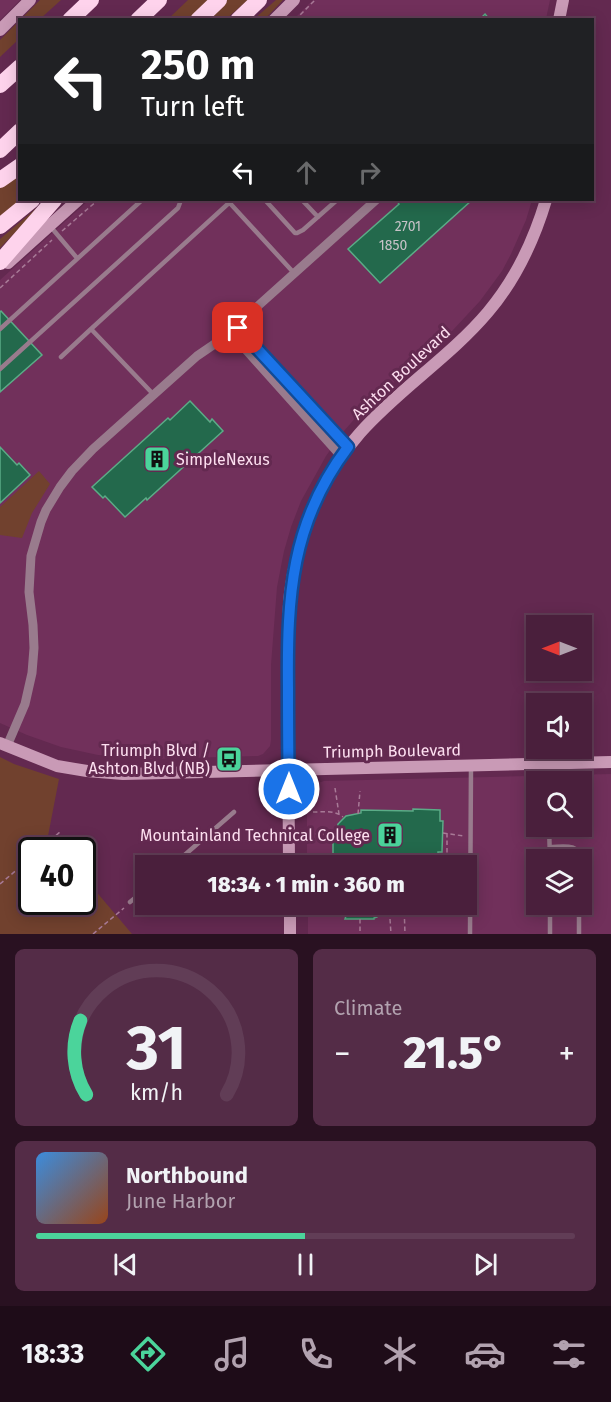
<!DOCTYPE html>
<meta charset="utf-8">
<style>
:root{--surface:#4a1f3c;--page:#542c47;--text:#f1f3f6;--muted:#b2a2af;--line:#613d56;--accent:#4bd49b}
body{margin:0;font-family:"Fira Sans",sans-serif;background:var(--page);color:var(--text);height:100vh;display:flex;flex-direction:column;font-size:22px;white-space:nowrap}
*{box-sizing:border-box;margin:0}
p{font-size:20px;color:var(--muted)}
.icon{flex:none;width:33px;height:33px;fill:none;stroke:currentColor;stroke-width:2;stroke-linecap:round;stroke-linejoin:round}
.map{position:relative;height:934px;overflow:hidden}
.drawer{display:flex;flex-direction:column;gap:15px;padding:15px;background:#291121;flex:1}
.drawer>*{flex:none}
.guide{position:absolute;left:18px;top:18px;width:576px;height:183px;border-radius:0px;box-shadow:0 3px 15px #0003,0 0 0 2px var(--line);background:#202124;color:#fff;overflow:hidden}
.needle{width:39px;rotate:270deg}
.controls{position:absolute;left:526px;top:615px;display:grid;gap:12px}
.controls a{display:grid;place-items:center;width:66px;height:66px;border-radius:0px;background:var(--surface);box-shadow:0 3px 15px #0003,0 0 0 2px var(--line);font-size:30px}
.speed{position:absolute;left:18px;top:837px;display:flex;gap:12px;font-size:30px;font-weight:700;text-align:center}
.speed>*{display:grid;place-content:center;width:78px;height:78px;border-radius:50%;background:var(--surface);box-shadow:0 3px 15px #0003,0 0 0 2px var(--line);line-height:1}
.speed .limit{border:3px solid #111;border-radius:9px;background:#fff;color:#111}
.pin{position:absolute;display:grid;place-items:center;width:51px;height:51px;color:#fff;margin:-26px;border-radius:12px;box-shadow:0 3px 9px #0006}
.me{position:absolute;width:66px;margin:-33px;rotate:0deg;stroke-linejoin:round;filter:drop-shadow(0 0 4px #0008)}
.turn{display:flex;align-items:center;gap:21px;height:126px;padding:0 24px;font-size:27px}
.turn .icon{width:78px;height:78px;stroke-width:2.5}
.turn b{display:block;font-size:42px;line-height:51px}
.lanes{display:flex;align-items:center;height:57px;padding:0 24px;background:#0003;justify-content:center;gap:30px;direction:ltr}
.lanes .off{opacity:.35}
.big{font-size:45px;font-weight:800;line-height:1.1}
.drawer .widget{flex:1;display:flex;flex-direction:column;justify-content:center;gap:9px;min-width:0;padding:0 21px;border-radius:9px;background:var(--page)}
.drawer .dial{align-items:center;gap:0}
.dial svg{height:156px;overflow:visible;fill:none;stroke:var(--line);stroke-width:7;stroke-linecap:round;text-anchor:middle}
.dial text{fill:var(--text);stroke:none}
.song{display:flex;align-items:center;gap:18px}
.cover{width:72px;height:72px;border-radius:9px;background:linear-gradient(135deg,hsl(210 70% 55%),hsl(20 70% 35%))}
.played{height:6px;border-radius:3px;background:linear-gradient(90deg,var(--accent) 50%,var(--line) 50%)}
.keys{display:flex;justify-content:space-around;direction:ltr}
.heat{display:flex;justify-content:space-between;align-items:center;font-size:33px;direction:ltr}
.drawer .tiles{flex:1;display:grid;gap:15px;grid-template-columns:1fr 1fr}
.widget:last-child{grid-column:span 2}
.trip{position:absolute;left:135px;top:855px;width:342px;height:60px;border-radius:0px;background:var(--surface);box-shadow:0 3px 15px #0003,0 0 0 2px var(--line);font-weight:800;line-height:60px;text-align:center}
.dock{display:flex;height:96px;justify-content:space-around;align-items:center;background:#1e0c18;color:var(--muted)}
.dock .icon{width:42px;height:42px}
.dock .current{color:var(--accent)}
.dock b{font-size:27px;color:var(--text)}
.map>svg:first-child{display:block}
</style>
<div class="map">
<svg width="611" height="934" viewBox="0 0 611 934">
<rect width="100%" height="100%" fill="#632950"/>
<path fill="#71305b" fill-rule="evenodd" d="M0,0H20L0,20Z
M313,0H550L546,19L293,20Z
M89,200H532L526,220L511,254L502,271L480,301L453,330L358,415L343,432L326,456L301,501L291,527L284,551L277,587L271,665V740L270,746L263,754L258,756L153,759L98,755L61,747L27,735L0,723V280Z
M611,774V934H308V905L466,904V866L307,865V795L309,789L315,784L324,781ZM537,782H582V826H537ZM537,860H582V904H537Z"/>
<path fill="#71412e" d="M40,0H61L40,19H21Z
M188,0H212L192,19L167,20Z
M227,0H248L226,19L207,20Z
M276,0H283L265,19H254Z
M19,21V39L0,57V40Z
M19,172L20,200H26L0,222V187Z
M46,200H47L0,248V239Z
M39,471L50,484L32,513L22,538L0,535V507Z
M0,757L14,764L59,779L48,836L61,850H32V902H82L83,876L132,934H0Z"/>
<path fill="#23694c" stroke="#5bac87" stroke-width="1.5" d="M485,14L490,20H479Z
M399,200H472L380,283L348,249L399,204L397,201Z
M1,311L42,355L0,392V312Z
M190,401L210,422L212,419L223,431L147,500L146,498L125,517L105,496L103,498L92,487L168,418L170,420Z
M0,447L17,465L19,463L30,475L0,503Z
M413,809L440,810V821H443L442,852H438V854H377V866H335L333,864V838L337,837V829L338,824L346,816L361,813V810L413,811Z
M333,904H377V917L374,918V919H345L346,916H333Z"/>
<g fill="none" stroke-linecap="round" stroke-linejoin="round">
<path stroke="#a87a97" stroke-width="1.5" stroke-dasharray="4.5 3" stroke-linecap="butt" d="M295,20L315,0
M62,231L98,200
M0,288L52,240
M335,788L339,814
M313,812C323,812 335,810 343,817
M358,814L360,791
M443,833L464,836
M447,833V865
M315,834L337,833
M39,850L60,832
M428,866L463,865
M0,884L32,857
M389,904L391,934
M404,904L405,934
M360,919V931
M93,934L124,908"/>
<path stroke="#997b8d" stroke-width="4.5" d="M227,200L294,273
M265,200L295,233H297L303,230L337,200
M302,200L318,217
M50,226L77,258
M0,329L142,200
M91,329L230,202
M61,357L91,329L154,395
M0,369L178,208L181,200
M548,766L549,782
M549,826L550,860
M550,847C562,847 580,842 580,860
M172,866L234,812
M130,902L146,889
M470,934L471,766
M550,934V904
M579,934V904"/>
<path stroke="#997b8d" stroke-width="9" d="M238,328L348,447
M231,333L341,456
M7,746L25,704L32,673L34,648L33,625L29,592L31,556L41,522L46,510L60,487L72,471L93,449L197,356L238,328L259,305L376,200"/>
<path stroke="#c99ab6" stroke-width="12" d="M274,20L294,0
M559,20L563,0
M0,30L30,0
M8,263L78,200
M0,743L57,766L87,771L123,774L611,762
M289,866C289,813 288,760 288,707C288,669 286,631 290,593C297,535 321,477 360,433C399,389 450,357 488,312C516,279 534,240 546,200
M290,904V934"/>
<path stroke="#fed3ec" stroke-width="16" d="M70,20L91,0
M138,20L159,0
M198,20L219,0
M238,20L259,0
M0,85L20,67
M0,150L20,131
M0,180L20,166
M0,226L32,200
M0,262L54,200"/>
</g>
<g fill="none" stroke-linecap="round" stroke-linejoin="round">
<defs>
<path id="route" d="M238,328L348,447C291,522 287,597 288,687C288,721 288,755 289,789"/>
</defs>
<use href="#route" stroke="#114b97" stroke-width="15"/>
<use href="#route" stroke="#1a73e8" stroke-width="10"/>
</g>
<defs>
<symbol id="building-square" viewBox="-11 -11 22 22"><rect x="-9" y="-9" width="18" height="18" rx="4" fill="#4bd49b" stroke="#632950"/><path d="M-4-6H4V6H1V3H-1V6H-4ZM-2.5-4.3h1.7v1.8h-1.7ZM.8-4.3h1.7v1.8H.8ZM-2.5-1h1.7V.8h-1.7ZM.8-1h1.7V.8H.8Z" fill="#111"/></symbol>
<symbol id="bus-square" viewBox="-11 -11 22 22"><rect x="-9" y="-9" width="18" height="18" rx="4" fill="#4bd49b" stroke="#632950"/><path d="M-5-6H5V4H4V6H2V4H-2V6H-4V4H-5ZM-3.5-4V0h7V-4ZM-3.5 1.2v1.5H-2V1.2ZM2 1.2v1.5H3.5V1.2Z" fill="#111"/></symbol>
</defs>
<g fill-rule="evenodd">
<use href="#building-square" x="142" y="444" width="30" height="30"/>
<use href="#bus-square" x="214" y="744" width="30" height="30"/>
<use href="#building-square" x="375" y="820" width="30" height="30"/>
</g>
<g text-anchor="middle" dominant-baseline="central" stroke-width="6" stroke-linejoin="round" paint-order="stroke">
<g font-size="14" fill="#c6c2c7">
<text x="408" y="226">2701</text>
<text x="393" y="245">1850</text>
</g>
<g font-size="16" fill="#fddff0" stroke="#632950">
<text transform="translate(401 373) rotate(-43)">Ashton Boulevard</text>
<text transform="translate(392 751) rotate(-1)">Triumph Boulevard</text>
</g>
<g font-size="16" fill="#fddff0" stroke="#632950" text-anchor="end">
<text x="176" y="459" text-anchor="start">SimpleNexus</text>
<text x="210" y="750">Triumph Blvd /<tspan x="210" dy="18">Ashton Blvd (NB)</tspan></text>
<text x="370" y="835">Mountainland Technical College</text>
</g>
</g>
</svg>
<div class="controls">
<a><svg class="needle" viewBox="-14 -14 28 28"><path d="M0-13l5 13h-10z" fill="#e53935"/><path d="M0 13l5-13h-10z" fill="#b2a2af"/></svg></a>
<a><svg class="icon" aria-label="sound" viewBox="0 0 24 24"><path d="M4 9h4l5-4v14l-5-4H4zM17 9q2 3 0 6"/></svg></a>
<a><svg class="icon" aria-label="search" viewBox="0 0 24 24"><circle cx="10" cy="10" r="6"/><path d="M15 15l6 6"/></svg></a>
<a><svg class="icon" aria-label="layers" viewBox="0 0 24 24"><path d="M12 4l9 5-9 5-9-5zM3 14l9 5 9-5"/></svg></a>
</div>
<div class="speed"><div class="limit">40</div></div>
<div class="pin" style="left:238px;top:328px;background:#d93025"><svg class="icon" aria-label="arrive" viewBox="0 0 24 24"><path d="M6 21V4h12l-3 4 3 4H6"/></svg></div>
<svg class="me" style="left:289px;top:789px" viewBox="-20 -20 40 40"><circle r="17" fill="#1a73e8" stroke="#fff" stroke-width="3"/><path d="M0-11L8 9 0 5-8 9z" fill="#fff"/></svg>
<div class="trip">18:34 · 1 min · 360 m</div>
<div class="guide">
<div class="turn"><svg class="icon" aria-label="left" viewBox="0 0 24 24"><path d="M17 20v-9H6M10 6l-5 5 5 5"/></svg><div><b>250 m</b>Turn left</div></div>
<div class="lanes"><svg class="icon" aria-label="left" viewBox="0 0 24 24"><path d="M17 20v-9H6M10 6l-5 5 5 5"/></svg><svg class="icon off" aria-label="ahead" viewBox="0 0 24 24"><path d="M12 20V5M6 11l6-6 6 6"/></svg><svg class="icon off" aria-label="right" viewBox="0 0 24 24"><path d="M7 20v-9h11M14 6l5 5-5 5"/></svg></div>
</div>
</div>
<section class="drawer">
<div class="tiles">
<div class="widget dial"><svg viewBox="0 0 100 80">
<path d="M14 69A42 42 0 1 1 86 69"/>
<path d="M14 69A42 42 0 0 1 11 31" stroke="#4bd49b"/>
<text x="50" y="56" font-size="32" font-weight="700">31</text>
<text x="50" y="72" font-size="11">km/h</text>
</svg></div>
<div class="widget"><p>Climate</p>
<div class="heat"><a>−</a><b class="big">21.5°</b><a>+</a></div>
</div>
<div class="widget">
<div class="song"><i class="cover"></i><div><b>Northbound</b><p>June Harbor</p></div></div>
<div class="played"></div>
<div class="keys"><svg class="icon" aria-label="previous" viewBox="0 0 24 24"><path d="M18 5L8 12l10 7zM5 5v14"/></svg><svg class="icon" aria-label="pause" viewBox="0 0 24 24"><path d="M8 5v14M16 5v14"/></svg><svg class="icon" aria-label="next" viewBox="0 0 24 24"><path d="M6 5l10 7-10 7zM19 5v14"/></svg></div>
</div>
</div>
</section>
<nav class="dock">
<b>18:33</b>
<svg class="icon current" aria-label="directions" viewBox="0 0 24 24"><path d="M12 3l9 9-9 9-9-9zM9 14v-3h6M13 9l2 2-2 2"/></svg>
<svg class="icon" aria-label="music" viewBox="0 0 24 24"><path d="M9 18V5l10-2v13"/><circle cx="6" cy="18" r="3"/><circle cx="16" cy="16" r="3"/></svg>
<svg class="icon" aria-label="phone" viewBox="0 0 24 24"><path d="M5 4h4l2 5-3 2q2 4 5 5l2-3 5 2v4C11 20 4 13 5 4z"/></svg>
<svg class="icon" aria-label="climate" viewBox="0 0 24 24"><path d="M12 3v18M4 7l16 10M4 17L20 7"/></svg>
<svg class="icon" aria-label="car" viewBox="0 0 24 24"><path d="M5 17H2v-5l4-1 3-4h7l3 4 3 1v5h-3M9 17h6M6 11h13"/><circle cx="7" cy="17" r="2"/><circle cx="17" cy="17" r="2"/></svg>
<svg class="icon" aria-label="filters" viewBox="0 0 24 24"><path d="M4 7h16M4 17h16"/><circle cx="9" cy="7" r="2"/><circle cx="15" cy="17" r="2"/></svg>
</nav>
